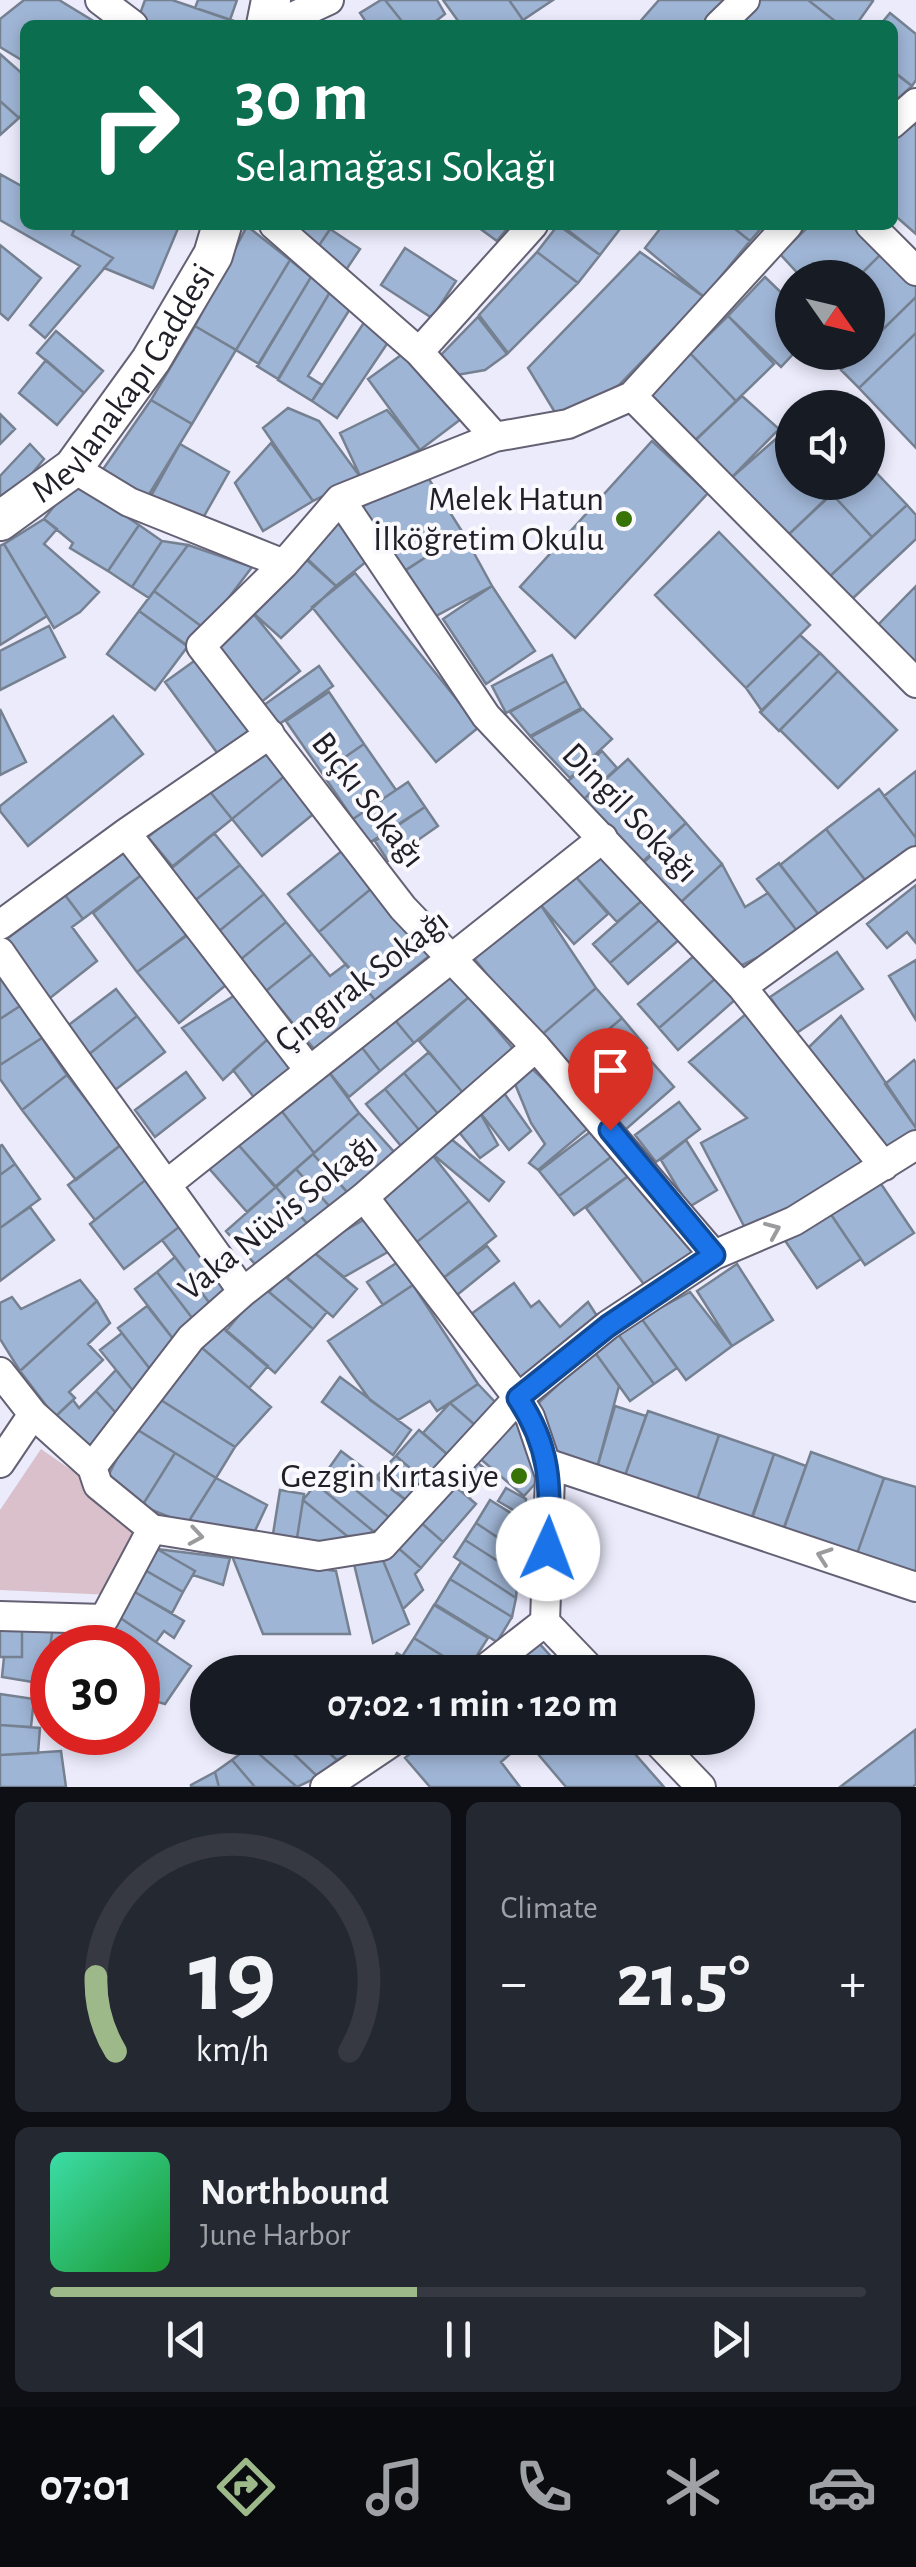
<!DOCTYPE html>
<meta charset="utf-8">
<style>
:root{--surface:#171b24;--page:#242831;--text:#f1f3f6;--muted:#9ea1a6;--line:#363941;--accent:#9db98a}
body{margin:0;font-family:"Alegreya Sans",sans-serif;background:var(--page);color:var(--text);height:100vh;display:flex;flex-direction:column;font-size:38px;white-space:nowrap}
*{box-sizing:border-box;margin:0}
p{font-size:32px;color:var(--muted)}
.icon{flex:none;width:55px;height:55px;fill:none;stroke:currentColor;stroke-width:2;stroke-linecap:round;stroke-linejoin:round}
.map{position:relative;height:1787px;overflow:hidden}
.side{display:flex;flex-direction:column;gap:15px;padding:15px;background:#0d0f14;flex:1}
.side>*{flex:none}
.banner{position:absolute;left:20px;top:20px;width:878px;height:210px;border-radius:15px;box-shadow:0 5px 15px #0003;background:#0b6e4f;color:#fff;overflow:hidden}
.needle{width:65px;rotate:124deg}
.buttons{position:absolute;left:775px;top:260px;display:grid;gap:20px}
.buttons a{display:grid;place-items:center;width:110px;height:110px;border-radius:50%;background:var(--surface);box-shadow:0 5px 15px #0003;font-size:50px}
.speed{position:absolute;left:30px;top:1625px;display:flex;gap:20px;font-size:50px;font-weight:700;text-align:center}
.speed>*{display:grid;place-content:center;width:130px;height:130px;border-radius:50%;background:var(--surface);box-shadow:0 5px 15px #0003;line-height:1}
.speed .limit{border:15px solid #d22;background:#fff;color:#111}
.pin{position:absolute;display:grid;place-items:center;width:85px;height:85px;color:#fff;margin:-102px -42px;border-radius:50% 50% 50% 0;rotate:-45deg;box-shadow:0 0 10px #0007}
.pin .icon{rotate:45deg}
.me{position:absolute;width:110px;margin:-55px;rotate:2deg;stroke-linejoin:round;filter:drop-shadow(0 0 8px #0008)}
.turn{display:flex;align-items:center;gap:35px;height:210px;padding:0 50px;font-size:45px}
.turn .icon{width:130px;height:130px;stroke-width:2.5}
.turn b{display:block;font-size:70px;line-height:85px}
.big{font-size:75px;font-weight:700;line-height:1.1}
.side .tile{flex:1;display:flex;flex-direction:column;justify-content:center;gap:15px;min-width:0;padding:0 35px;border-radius:15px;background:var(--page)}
.side .dial{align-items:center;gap:0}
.dial svg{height:260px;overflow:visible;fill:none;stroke:var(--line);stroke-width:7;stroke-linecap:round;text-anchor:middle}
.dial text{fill:var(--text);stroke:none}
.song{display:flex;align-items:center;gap:30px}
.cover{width:120px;height:120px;border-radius:15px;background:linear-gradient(135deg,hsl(160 70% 55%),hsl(130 70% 35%))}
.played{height:10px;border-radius:5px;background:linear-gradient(90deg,var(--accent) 45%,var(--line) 45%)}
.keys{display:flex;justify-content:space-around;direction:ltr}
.heat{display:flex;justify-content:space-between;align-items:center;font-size:55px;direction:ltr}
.side .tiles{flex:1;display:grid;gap:15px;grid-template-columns:1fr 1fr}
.tile:last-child{grid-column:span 2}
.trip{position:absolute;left:190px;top:1655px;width:565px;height:100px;border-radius:50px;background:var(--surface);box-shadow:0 5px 15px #0003;font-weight:700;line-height:100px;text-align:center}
.tabs{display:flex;height:160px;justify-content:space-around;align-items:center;background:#090b0e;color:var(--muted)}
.tabs .icon{width:70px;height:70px}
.tabs .current{color:var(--accent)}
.tabs b{font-size:45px;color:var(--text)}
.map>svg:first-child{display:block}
</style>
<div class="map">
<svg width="916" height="1787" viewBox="0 0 916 1787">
<rect width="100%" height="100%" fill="#ecebfc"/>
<path fill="#d9c0cb" d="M41,1449L145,1521L112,1595L0,1590V1510Z"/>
<path fill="#9fb5d5" stroke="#758091" stroke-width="2.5" d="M24,0H59L100,25H25V62L0,47V19Z
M145,0H172L240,23L146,25L137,22Z
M198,0H237L230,20L195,8Z
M381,0H385L405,25H368L360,13Z
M385,0H437L445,14L431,25H405Z
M443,0H509L523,20L512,25H461Z
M509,0H553L523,20Z
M659,0H724L702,25H637Z
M755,0H808L840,25H734Z
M808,0H872L873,1L856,25H840Z
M890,13L916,34V80L912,86L892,70V25H880Z
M0,54L25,76V110L19,118L0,101Z
M892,71L912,86L892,104Z
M0,101L19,118L0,135Z
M912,122L916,126V234L892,213V140Z
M0,174L25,188V225H76L72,235L113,258L45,338L30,325L80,266L0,220Z
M76,225H176L179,226L153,288L104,268L113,258L72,235Z
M292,225H333L316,250Z
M475,225H510L497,241Z
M558,225L600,255L578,283L537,252Z
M561,225H623L600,255Z
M663,225H730L750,241L704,297L645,248Z
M730,225H764L750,241Z
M810,225H857L883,252L857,278H802L780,254Z
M247,226L290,260L236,350L195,326Z
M330,229L360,249L346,270L316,250Z
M0,245L41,278L8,320L0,313Z
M405,248L456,281L432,318L381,285Z
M537,252L578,283L508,353L479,315Z
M640,252L704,297L619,385L559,419L528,368Z
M883,252L916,286V297L868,344V278H857Z
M290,260L311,277L259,364L236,350Z
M311,277L330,292L278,379L257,366Z
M765,277L792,303V352H795L781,367L728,316Z
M330,292L350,309L308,376L322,385L312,401L278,380Z
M916,297V333L859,388L841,370L859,352H868V344Z
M369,315L393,335L337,418L312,401Z
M728,316L774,364L736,401L690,353Z
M478,317L507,354L485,370L457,375L439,357Z
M195,326L236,350L192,424L151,400Z
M56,331L103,371L84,393L37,353Z
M916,333V448L859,388Z
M404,353L461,419L420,450L368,379Z
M690,353L736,401L694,442L647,393Z
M46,360L84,393L57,425L19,393Z
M742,396L779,429L730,479L692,443Z
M151,400L192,424L145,501L99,475Z
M288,408L319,421L361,478L313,501L263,428Z
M387,410L420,450L361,478L340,433Z
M0,414L15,429L0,444Z
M778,437L792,452V482H822L832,493L786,537L730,479Z
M652,441L708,493L575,638L520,587Z
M271,443L313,501L263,531L235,483Z
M30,444L44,459L0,512V476Z
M180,444L229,472L199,525L150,498Z
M868,464L907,505L872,537L832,494L844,482H868Z
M425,473L463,533L400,574L354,511Z
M73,482L139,525L108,571L70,548L73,543L44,519Z
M832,494L872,537L827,579L787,536Z
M907,505L916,515V539L850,601L828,578Z
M332,515L367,561L336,586L300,552Z
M44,519L57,529L44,544L99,592L80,612L54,628L4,544Z
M139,525L162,541L132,587L108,571Z
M719,532L810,625L746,688L655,595Z
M463,533L492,586L432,618L401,573Z
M162,541L188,545L149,598L132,587Z
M4,544L47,616L0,645V546Z
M188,545L252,567L205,629L154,591Z
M299,553L336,586L281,638L252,612Z
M355,573L479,727L436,762L312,607Z
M492,586L535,651L486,684L443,619Z
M916,586V668L875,628Z
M154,591L205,629L191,649L139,611Z
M139,611L188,646L155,690L107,654Z
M252,612L300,671L259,704L211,645Z
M49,626L65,657L0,690V651Z
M800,635L820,653L762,711L746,688Z
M820,653L838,671L779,731L760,712Z
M552,655L566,681L506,713L492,686Z
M197,659L250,731L218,754L165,682Z
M319,666L333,686L278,725L264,705Z
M838,671L897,730L838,788L780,730Z
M566,681L581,708L530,736L510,712Z
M329,692L364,744L322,773L286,721Z
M0,709L26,762L0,775Z
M583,709L612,739L570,778L531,737Z
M113,716L143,754L28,846L0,811V806Z
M262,744L287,774L232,819L207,788Z
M364,744L396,790L353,819L322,773Z
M602,751L617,768L584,799L567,782Z
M628,759L686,823L641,863L584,799Z
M916,771V838L884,796Z
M287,774L317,811L262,856L232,819Z
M408,782L425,807L369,843L353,819Z
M207,788L232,819L173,867L148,837Z
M879,789L916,838V848L869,885L826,829Z
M425,807L438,826L388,861L375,841Z
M686,823L722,864L680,903L643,863Z
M826,829L868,884L822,919L780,865Z
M214,833L240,865L193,902L168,870Z
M348,846L378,883L319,932L288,894Z
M126,849L144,873L83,919L65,895Z
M607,852L646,897L617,922L576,877Z
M779,863L822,919L801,936L757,879Z
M722,864L745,907L768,893L801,936L734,969L680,903Z
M240,865L264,894L218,932L193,902Z
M144,873L189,933L137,972L93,913Z
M576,877L608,914L574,944L540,904Z
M378,883L434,952L375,1000L319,932Z
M916,885V943L907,932L887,948L867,924Z
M264,894L286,922L240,960L218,932Z
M65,895L83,919L72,927L97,961L50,998L4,941Z
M646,897L663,917L610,963L593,944Z
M540,904L596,988L538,1038L469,952Z
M663,917L681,938L628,984L610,963Z
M286,922L312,954L266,991L240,960Z
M189,934L226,985L179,1023L137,972Z
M837,952L863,989L795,1034L770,997Z
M312,954L330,976L346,964L375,1000L315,1050L266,991Z
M696,954L717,977L659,1028L638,1004Z
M916,960V1020L889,976Z
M445,968L469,997L414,1043L390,1014Z
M0,975L20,1006L0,1019Z
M717,977L736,999L678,1050L659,1028Z
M596,988L622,1018L563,1068L538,1038Z
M116,989L137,1016L88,1055L66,1027Z
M237,994L268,1039L223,1080L182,1028Z
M469,997L515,1051L464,1094L419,1041Z
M20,1006L42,1038L0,1065V1019Z
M390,1014L414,1043L380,1071L357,1041Z
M746,1014L871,1165L813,1202L746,1230L701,1143L747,1118L689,1062Z
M137,1016L165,1052L115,1090L88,1055Z
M841,1016L916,1128V1140L884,1160L808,1048Z
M622,1018L647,1048L588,1098L563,1068Z
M42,1038L67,1075L22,1110L0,1079V1065Z
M268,1039L293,1067L256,1100L233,1070Z
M357,1041L380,1071L349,1097L325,1067Z
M429,1052L464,1094L439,1115L404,1073Z
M643,1052L674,1087L625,1130L593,1094Z
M914,1060L916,1063V1128L885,1084Z
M528,1065L592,1125L538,1170L529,1163L545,1144L531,1123L513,1079Z
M325,1067L359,1113L314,1153L277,1105Z
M186,1072L205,1098L155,1137L135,1110Z
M404,1073L439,1115L420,1131L385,1089Z
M67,1075L121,1145L76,1180L22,1110Z
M499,1086L531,1131L509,1150L479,1111Z
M385,1089L420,1131L401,1146L366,1104Z
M679,1102L700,1129L656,1162L635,1135Z
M277,1105L314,1153L275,1187L235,1141Z
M479,1111L498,1145L480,1158L454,1126Z
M359,1113L395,1153L348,1193L313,1154Z
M599,1125L619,1151L559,1196L539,1171Z
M445,1134L504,1182L489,1201L430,1152Z
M686,1140L717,1190L689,1207L661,1160Z
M235,1141L276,1187L247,1212L207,1166Z
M122,1144L148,1178L95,1220L68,1185Z
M2,1145L15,1164L0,1175V1146Z
M619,1151L635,1171L574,1215L559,1196Z
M430,1152L469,1201L413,1245L375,1197Z
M313,1154L348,1193L331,1208L296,1169Z
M15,1164L40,1199L0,1228V1175Z
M296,1169L331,1208L310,1227L276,1187Z
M635,1171L694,1251L646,1287L586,1208Z
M148,1178L183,1224L124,1269L90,1224Z
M877,1178L914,1233L865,1265L828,1210Z
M276,1187L310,1227L261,1271L226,1231Z
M469,1201L496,1236L442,1279L413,1245Z
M30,1207L54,1240L0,1281V1228Z
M828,1210L861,1259L817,1288L784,1239Z
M374,1214L393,1249L344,1277L311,1250Z
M183,1224L236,1292L214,1309L162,1240Z
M487,1246L499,1261L452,1299L442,1279Z
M311,1250L357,1289L333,1317L287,1278Z
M175,1257L214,1309L196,1323L157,1272Z
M398,1262L413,1285L383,1305L367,1282Z
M737,1264L773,1320L732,1346L697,1291Z
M157,1272L196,1323L174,1340L135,1289Z
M284,1275L327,1312L313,1329L269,1292Z
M80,1280L97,1301L20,1371L0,1339V1303L12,1297L21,1309Z
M514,1283L531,1307L539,1301L560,1327L588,1302L599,1319L519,1389L467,1317Z
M413,1285L478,1384L437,1411L430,1401L398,1420L370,1400L328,1341Z
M263,1287L313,1329L275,1373L226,1331Z
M690,1292L732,1346L686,1380L641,1318Z
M97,1301L110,1323L88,1344L103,1360L69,1392L75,1398L55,1417L20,1371Z
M147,1306L174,1340L150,1369L118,1328Z
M641,1318L677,1368L654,1384L618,1334Z
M220,1325L268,1366L249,1388L201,1347Z
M122,1333L150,1369L134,1392L100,1350Z
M618,1334L654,1384L630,1401L594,1351Z
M201,1347L271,1407L235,1447L153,1395Z
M594,1351L619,1386L595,1475L548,1457L533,1408Z
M116,1370L134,1392L117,1414L96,1391Z
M340,1377L411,1430L393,1455L322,1402Z
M478,1384L495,1402L475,1425L450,1403Z
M96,1391L117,1414L88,1450L55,1417L73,1400L79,1408Z
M153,1395L235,1447L216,1478L133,1427Z
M450,1403L475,1425L448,1455L423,1433Z
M615,1406L646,1416L622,1484L595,1475Z
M648,1411L719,1435L694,1509L622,1484Z
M509,1416L532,1435L543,1475L524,1496L476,1455Z
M133,1427L175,1453L142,1506L105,1482Z
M419,1430L448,1455L425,1481L396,1456Z
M719,1435L774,1454L748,1528L694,1509Z
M341,1451L407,1501L391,1519L329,1468Z
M811,1452L884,1478L854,1562L781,1537Z
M175,1453L216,1478L187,1524L142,1506Z
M774,1454L806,1466L783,1530L752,1519Z
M396,1456L425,1481L407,1501L377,1476Z
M471,1457L491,1474L469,1498L450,1482Z
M329,1468L391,1519L382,1530L373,1531L316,1484Z
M216,1478L267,1505L254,1533L187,1524Z
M884,1478L916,1487V1571L854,1562Z
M450,1482L476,1504L443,1542L418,1520Z
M316,1484L373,1531L368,1536H347L303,1500Z
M506,1488L526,1499L525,1517L498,1501Z
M280,1490L304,1494L297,1538L273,1534Z
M303,1500L347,1536L341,1545L297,1538Z
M490,1500L527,1523L518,1551L476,1523Z
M418,1520L443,1542L421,1568L396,1546Z
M476,1523L518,1551V1574L465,1540Z
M465,1540L518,1574L516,1598L454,1557Z
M396,1546L421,1568L415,1574L423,1590L403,1609L380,1553Z
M157,1549L195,1571L183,1592L145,1570Z
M157,1549L230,1558L223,1585L193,1575L195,1571Z
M380,1553L409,1624L373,1643L354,1564Z
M232,1556L336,1571L350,1634H263Z
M461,1562L516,1598L512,1617L450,1579Z
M145,1570L183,1592L172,1613L133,1591Z
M450,1579L512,1617L497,1642L435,1604Z
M133,1591L184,1621L174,1638L164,1631L156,1642L119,1617Z
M434,1605L488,1638L467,1671L414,1638Z
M119,1617L191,1666L165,1704L138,1696V1648H112L110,1632Z
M0,1622L22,1623V1657H0Z
M22,1623L53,1626L45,1684L2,1677L4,1657H22Z
M53,1626L75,1632L73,1648H52V1684H45Z
M75,1632H110L112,1648H73Z
M414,1638L456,1664L451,1672H432L403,1655Z
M538,1642L565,1672H503Z
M397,1653L429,1672H392L387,1669Z
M0,1694L34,1699L31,1727L0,1725Z
M0,1725L40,1728L38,1753L0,1755Z
M915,1730L916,1784L913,1787H840Z
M266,1738H277L318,1777L297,1787L250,1746Z
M277,1738H312L337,1760L318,1777Z
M312,1738H345L358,1748L337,1760Z
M428,1738H621L664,1787H566L526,1740L501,1762L520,1787H430L405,1758Z
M250,1746L297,1787H255L232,1760Z
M61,1751L66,1787H0V1755Z
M232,1760L255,1787H219L215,1772Z
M215,1772L219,1787H191V1785Z"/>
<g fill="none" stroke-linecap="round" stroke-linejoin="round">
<defs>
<path id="street" d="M100,0L133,25
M275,25L329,0
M719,25L745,0
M892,124L916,103
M274,225L419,352L495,437
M870,225L916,271
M419,352L533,225
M632,396L916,683
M73,468L129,502L284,564L201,646L403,908L536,1047L714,1255
M340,499L486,716L742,987L884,1166
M284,564L340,499L495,437L568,424L632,396L788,225
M126,833L309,1070
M0,925L126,833L270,734
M0,952C79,1067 163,1178 243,1292
M742,987L916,861
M167,1184L603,838
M364,1197L518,1398L530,1417L550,1476L545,1622L481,1672
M0,1372L33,1414L92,1467L98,1485L152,1529L319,1556L382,1546L518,1398L608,1325L714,1255L794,1221L916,1145
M0,1463L33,1414
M546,1463L916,1587
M92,1467L191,1338L243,1292L364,1197L536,1047
M0,1616L104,1619L152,1529
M545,1622L593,1672
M654,1738L701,1787
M325,1787L398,1738"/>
<g id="secondary">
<path d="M266,25L271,0"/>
<path id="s1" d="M0,521L73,468L151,360L213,255L222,225"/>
</g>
</defs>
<use href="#street" stroke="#636173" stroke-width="32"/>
<use href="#secondary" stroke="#636173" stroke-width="42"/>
<use href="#street" stroke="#fff" stroke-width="28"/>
<use href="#secondary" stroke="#fff" stroke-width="38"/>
</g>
<defs><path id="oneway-chevron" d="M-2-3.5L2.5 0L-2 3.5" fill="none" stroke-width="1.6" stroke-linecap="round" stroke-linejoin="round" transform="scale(2.5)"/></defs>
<g stroke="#9b9b9e">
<use href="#oneway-chevron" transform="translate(773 1230) rotate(-23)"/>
<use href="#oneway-chevron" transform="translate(196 1536) rotate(9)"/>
<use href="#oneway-chevron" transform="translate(824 1556) rotate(-161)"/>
</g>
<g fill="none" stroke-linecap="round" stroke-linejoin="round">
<defs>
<path id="route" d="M548,1549C550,1488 553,1451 518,1398L608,1326L714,1255L610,1130"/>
</defs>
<use href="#route" stroke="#114b97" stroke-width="25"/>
<use href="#route" stroke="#1a73e8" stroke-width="18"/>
</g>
<g fill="#377307" stroke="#fafafe" stroke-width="4">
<circle cx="624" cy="519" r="10"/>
<circle cx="519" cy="1476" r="10"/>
</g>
<g text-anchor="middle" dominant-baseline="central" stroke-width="8" stroke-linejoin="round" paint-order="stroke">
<g font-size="35" fill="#212028" stroke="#fafafe">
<text stroke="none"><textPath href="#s1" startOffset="188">Mevlanakapı Caddesi</textPath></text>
<text transform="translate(368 800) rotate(52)">Bıçkı Sokağı</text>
<text transform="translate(630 813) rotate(46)">Dingil Sokağı</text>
<text transform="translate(362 981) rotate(-38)">Çıngırak Sokağı</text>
<text transform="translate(278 1217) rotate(-39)">Vaka Nüvis Sokağı</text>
</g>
<g font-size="35" fill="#212028" stroke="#fafafe" text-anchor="end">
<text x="604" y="499">Melek Hatun<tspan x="604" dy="40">İlköğretim Okulu</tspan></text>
<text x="499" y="1476">Gezgin Kırtasiye</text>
</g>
</g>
</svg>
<div class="buttons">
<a><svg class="needle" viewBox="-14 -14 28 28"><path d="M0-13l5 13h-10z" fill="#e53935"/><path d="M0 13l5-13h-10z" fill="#9ea1a6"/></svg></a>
<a><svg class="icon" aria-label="sound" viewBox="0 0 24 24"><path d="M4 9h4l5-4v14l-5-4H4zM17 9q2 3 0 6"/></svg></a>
</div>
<div class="speed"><div class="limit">30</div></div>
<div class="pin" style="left:610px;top:1130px;background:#d93025"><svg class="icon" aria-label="arrive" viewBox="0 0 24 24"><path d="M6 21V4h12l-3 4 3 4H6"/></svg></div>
<svg class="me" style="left:548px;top:1549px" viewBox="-20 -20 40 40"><circle r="19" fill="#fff"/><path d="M0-13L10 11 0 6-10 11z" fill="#1a73e8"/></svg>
<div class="trip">07:02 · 1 min · 120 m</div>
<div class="banner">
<div class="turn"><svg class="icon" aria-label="right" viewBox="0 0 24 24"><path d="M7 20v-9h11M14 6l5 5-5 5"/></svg><div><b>30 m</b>Selamağası Sokağı</div></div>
</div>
</div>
<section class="side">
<div class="tiles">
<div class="tile dial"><svg viewBox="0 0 100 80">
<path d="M14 69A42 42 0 1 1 86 69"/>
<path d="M14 69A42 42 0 0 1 8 46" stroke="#9db98a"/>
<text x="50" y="56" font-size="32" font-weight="700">19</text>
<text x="50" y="72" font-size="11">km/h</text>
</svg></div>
<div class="tile"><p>Climate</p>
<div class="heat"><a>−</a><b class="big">21.5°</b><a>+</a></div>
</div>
<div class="tile">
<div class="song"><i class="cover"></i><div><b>Northbound</b><p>June Harbor</p></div></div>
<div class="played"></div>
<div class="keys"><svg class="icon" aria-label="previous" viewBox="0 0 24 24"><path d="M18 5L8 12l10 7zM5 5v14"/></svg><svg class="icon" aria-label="pause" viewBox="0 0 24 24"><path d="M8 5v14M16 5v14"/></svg><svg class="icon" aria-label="next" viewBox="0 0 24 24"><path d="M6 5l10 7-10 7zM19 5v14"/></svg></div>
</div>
</div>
</section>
<nav class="tabs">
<b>07:01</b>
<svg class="icon current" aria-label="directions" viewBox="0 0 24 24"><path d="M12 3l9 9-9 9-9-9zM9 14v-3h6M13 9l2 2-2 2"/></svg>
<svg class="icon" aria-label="music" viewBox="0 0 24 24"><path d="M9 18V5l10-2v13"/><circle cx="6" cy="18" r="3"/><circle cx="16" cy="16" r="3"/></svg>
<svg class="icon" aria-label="phone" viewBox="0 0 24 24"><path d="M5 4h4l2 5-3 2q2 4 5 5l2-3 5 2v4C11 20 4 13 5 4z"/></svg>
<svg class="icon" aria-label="climate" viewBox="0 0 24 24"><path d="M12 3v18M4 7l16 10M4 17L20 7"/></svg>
<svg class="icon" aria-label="car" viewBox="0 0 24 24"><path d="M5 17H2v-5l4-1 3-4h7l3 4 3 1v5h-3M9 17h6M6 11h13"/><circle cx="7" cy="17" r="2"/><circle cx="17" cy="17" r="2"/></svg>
</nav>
